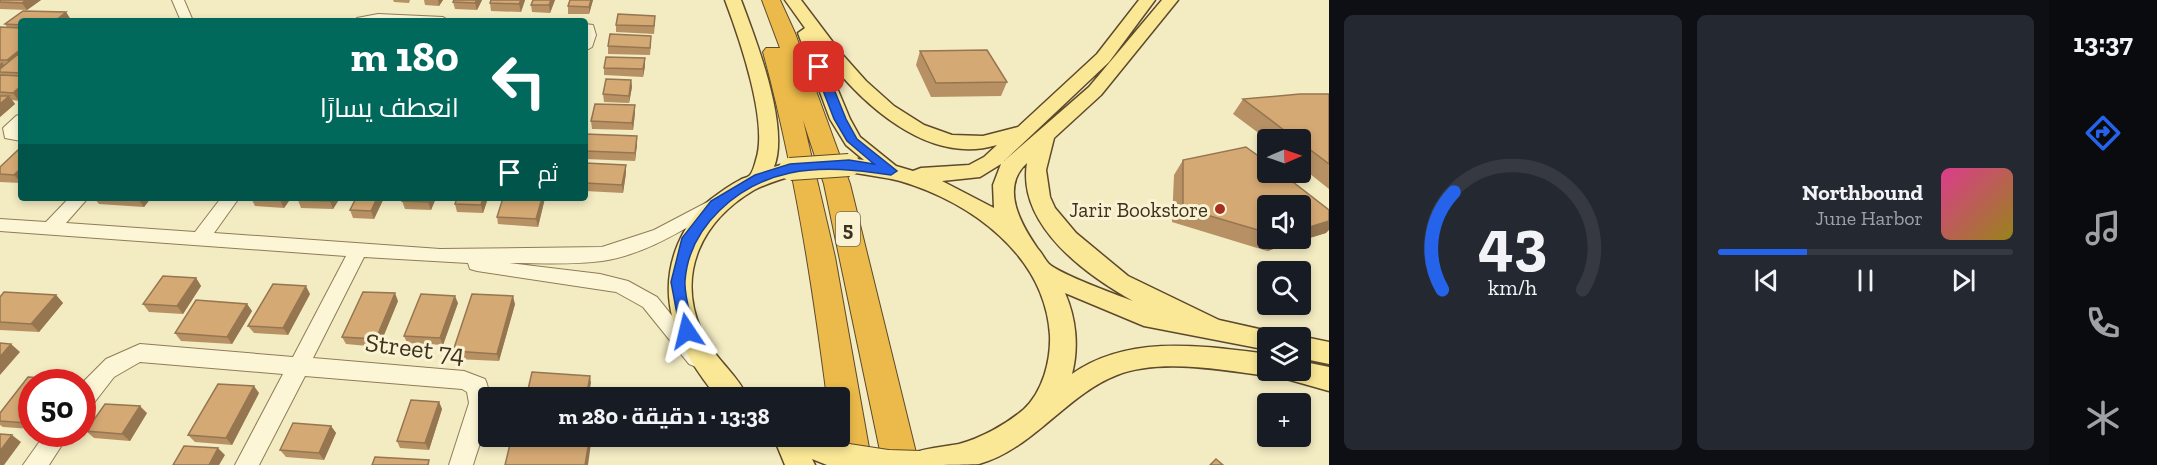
<!DOCTYPE html>
<html lang="ar">
<meta charset="utf-8">
<style>
:root{--surface:#171b24;--page:#242831;--text:#f1f3f6;--muted:#9ea1a6;--line:#363941;--accent:#2563eb}
body{margin:0;font-family:"Zilla Slab",Cairo,serif;background:var(--page);color:var(--text);direction:rtl;height:100vh;display:flex;flex-direction:column;font-size:22px;white-space:nowrap}
*{box-sizing:border-box;margin:0}
p{font-size:20px;color:var(--muted)}
.icon{flex:none;width:33px;height:33px;fill:none;stroke:currentColor;stroke-width:2;stroke-linecap:round;stroke-linejoin:round}
.map{position:relative;flex:1;overflow:hidden;direction:ltr}
.details{display:flex;flex-direction:column;gap:15px;padding:15px;background:#0d0f14;width:720px}
.details>*{flex:none}
.guide{position:absolute;left:18px;top:18px;width:570px;height:183px;border-radius:6px;box-shadow:0 3px 9px #0003;direction:rtl;background:#00695c;color:#fff;overflow:hidden}
.needle{width:39px;rotate:88deg}
.fabs{position:absolute;left:1257px;top:129px;display:grid;gap:12px}
.fabs a{display:grid;place-items:center;width:54px;height:54px;border-radius:6px;background:var(--surface);box-shadow:0 3px 9px #0003;font-size:30px}
.speed{position:absolute;left:18px;top:369px;display:flex;gap:12px;font-size:30px;font-weight:700;text-align:center}
.speed>*{display:grid;place-content:center;width:78px;height:78px;border-radius:50%;background:var(--surface);box-shadow:0 3px 9px #0003;line-height:1}
.speed .limit{border:9px solid #d22;background:#fff;color:#111}
.pin{position:absolute;display:grid;place-items:center;width:51px;height:51px;color:#fff;margin:-26px;border-radius:12px;box-shadow:0 3px 9px #0006}
.me{position:absolute;width:66px;margin:-33px;rotate:350deg;stroke-linejoin:round;filter:drop-shadow(0 0 4px #0008)}
.turn{display:flex;align-items:center;gap:21px;height:126px;padding:0 30px;font-size:27px}
.turn .icon{width:78px;height:78px;stroke-width:2.5}
.turn b{display:block;font-size:42px;line-height:51px}
.then{display:flex;align-items:center;height:57px;padding:0 30px;background:#0003;gap:12px;font-size:22px}
.details .widget{flex:1;display:flex;flex-direction:column;justify-content:center;gap:9px;min-width:0;padding:0 21px;border-radius:9px;background:var(--page)}
.details .dial{align-items:center;gap:0}
.dial svg{height:156px;overflow:visible;fill:none;stroke:var(--line);stroke-width:7;stroke-linecap:round;text-anchor:middle}
.dial text{fill:var(--text);stroke:none}
.song{display:flex;align-items:center;gap:18px}
.cover{width:72px;height:72px;border-radius:9px;background:linear-gradient(135deg,hsl(330 70% 55%),hsl(50 70% 35%))}
.played{height:6px;border-radius:3px;background:linear-gradient(90deg,var(--accent) 30%,var(--line) 30%)}
.keys{display:flex;justify-content:space-around;direction:ltr}
.details .tiles{flex:1;display:grid;gap:15px;grid-template-columns:repeat(2,1fr)}
.trip{position:absolute;left:478px;top:387px;width:372px;height:60px;border-radius:6px;background:var(--surface);box-shadow:0 3px 9px #0003;font-weight:700;line-height:60px;text-align:center;direction:rtl}
main{display:flex;flex:1;min-height:0}
.tabs{display:flex;flex-direction:column;width:108px;justify-content:space-around;align-items:center;background:#090b0e;color:var(--muted)}
.tabs .icon{width:42px;height:42px}
.tabs .on{color:var(--accent)}
.tabs b{font-size:27px;color:var(--text)}
.map>svg:first-child{display:block}
</style>
<main>
<nav class="tabs">
<b>13:37</b>
<svg class="icon on" aria-label="directions" viewBox="0 0 24 24"><path d="M12 3l9 9-9 9-9-9zM9 14v-3h6M13 9l2 2-2 2"/></svg>
<svg class="icon" aria-label="music" viewBox="0 0 24 24"><path d="M9 18V5l10-2v13"/><circle cx="6" cy="18" r="3"/><circle cx="16" cy="16" r="3"/></svg>
<svg class="icon" aria-label="phone" viewBox="0 0 24 24"><path d="M5 4h4l2 5-3 2q2 4 5 5l2-3 5 2v4C11 20 4 13 5 4z"/></svg>
<svg class="icon" aria-label="climate" viewBox="0 0 24 24"><path d="M12 3v18M4 7l16 10M4 17L20 7"/></svg>
</nav>
<section class="details">
<div class="tiles">
<div class="widget">
<div class="song"><i class="cover"></i><div><b>Northbound</b><p>June Harbor</p></div></div>
<div class="played"></div>
<div class="keys"><svg class="icon" aria-label="previous" viewBox="0 0 24 24"><path d="M18 5L8 12l10 7zM5 5v14"/></svg><svg class="icon" aria-label="pause" viewBox="0 0 24 24"><path d="M8 5v14M16 5v14"/></svg><svg class="icon" aria-label="next" viewBox="0 0 24 24"><path d="M6 5l10 7-10 7zM19 5v14"/></svg></div>
</div>
<div class="widget dial"><svg viewBox="0 0 100 80">
<path d="M14 69A42 42 0 1 1 86 69"/>
<path d="M14 69A42 42 0 0 1 20 19" stroke="#2563eb"/>
<text x="50" y="56" font-size="32" font-weight="700">43</text>
<text x="50" y="72" font-size="11">km/h</text>
</svg></div>
</div>
</section>
<div class="map">
<svg width="1329" height="465" viewBox="0 0 1329 465">
<rect width="100%" height="100%" fill="#f3ebc2"/>
<g fill="none" stroke-linecap="round" stroke-linejoin="round">
<defs>
<path id="minor" d="M172,0H184L193,21H181Z
M378,14L443,17L449,21H356L357,18Z
M585,24L593,25L596,35L592,47L585,51Z
M21,114V127L19,129L21,131V141L5,138L3,128L16,116Z
M69,198H88L66,223L195,232L221,198H239L214,233L440,249L602,247L654,230L715,198L721,200L724,204L721,208C684,229 645,255 602,261C572,265 539,263 509,263L600,274L628,281L657,297L706,358L703,364L696,367L689,364L643,307L616,292L477,271L470,269L468,263L364,257L313,358L464,371L485,379C497,405 481,438 473,465H449L469,403L467,392L462,389L305,376L259,465H235L283,374L140,362L114,377L90,408L82,411V383L106,359L140,344L293,357L346,256L0,231V219L46,222Z
M45,434H69L49,465H23Z"/>
<path id="major" d="M725,0H741C756,40 790,127 774,167L790,162L797,164L800,169L797,174C783,179 767,183 754,190C703,220 676,272 701,330C713,358 737,373 748,398H718C680,352 654,302 678,244C685,228 696,211 710,200C719,193 730,185 740,180C743,178 746,178 749,176C752,174 755,164 756,160C769,123 739,37 725,0Z
M785,0H801L841,53L866,81L894,106L924,125L952,135L983,136L1018,127L1097,54L1139,0H1155L1109,62L1004,161L1089,87L1162,0H1178L1101,95L1054,138L1046,170L1050,197L1055,208L1076,233L1128,276L1219,320L1277,333L1280,338H1268V350L1144,326L1065,293C1076,318 1079,347 1072,374C1129,334 1202,346 1268,354V370H1279L1277,373L1268,376C1223,370 1160,358 1117,375C1067,394 1033,449 979,464C962,465 925,465 906,465L910,454C925,448 942,447 959,444C981,438 1005,425 1023,410C1043,392 1051,360 1050,335C1045,255 971,202 900,181C881,176 861,175 842,170L839,165L842,160L849,158L864,160L846,145L830,119L798,33L805,28ZM822,52C861,103 927,166 997,145L984,157L969,165L921,168L913,171L896,166L860,137L850,119ZM1027,163C1017,225 1086,275 1133,301C1114,294 1062,275 1049,264C1045,260 1042,253 1038,249C1022,226 999,188 1027,163ZM1001,164L993,185L994,208L942,181L980,177Z
M1300,336L1329,342V364L1300,358V338H1296Z
M1300,361L1329,367V391L1283,378L1279,370H1300Z
M773,436H825L846,445L851,455L845,465H827L812,459L815,465H785Z"/>
<path id="highway" d="M762,0H780L795,33L850,184L919,465H883L824,184L803,120L835,257L872,465H836L833,436H840V398H827C812,281 794,166 763,52L766,48H780Z"/>
</defs>
<use href="#minor" stroke="#8f7c57" stroke-width="2"/>
<use href="#major" stroke="#5d492b" stroke-width="3"/>
<use href="#highway" stroke="#5d492b" stroke-width="2"/>
<use href="#minor" fill="#fcf6d7" fill-rule="evenodd"/>
<use href="#major" fill="#fae896" fill-rule="evenodd"/>
<use href="#highway" fill="#ebba4a" fill-rule="evenodd"/>
<defs>
<path id="major-bridge-far1" d="M790,169L849,165"/>
<path id="major-bridge" d="M836,455L888,463L920,464"/>
</defs>
<use href="#major-bridge-far1" stroke="#5d492b" stroke-width="24" stroke-linecap="butt"/>
<use href="#major-bridge" stroke="#5d492b" stroke-width="28" stroke-linecap="butt"/>
<use href="#major-bridge-far1" stroke="#fae896" stroke-width="22"/>
<use href="#major-bridge" stroke="#fae896" stroke-width="26"/>
</g>
<path fill="#b79164" fill-rule="evenodd" d="M0,0H41L27,10L0,9Z
M393,0H410L409,3L394,2Z
M424,0H443L439,6L425,5Z
M454,0H482L477,10L455,9L453,2Z
M525,0L521,12L491,11L490,3Z
M555,0L550,13L532,12L531,5Z
M570,0H593L589,14H568V6Z
M23,11L66,12L71,20L69,21H21V99L19,101L12,100L15,104L0,117V27H7L5,24Z
M655,23L654,34L616,32V25Z
M651,43L650,55L608,54V46Z
M920,51L1007,82L1001,96L931,97L916,65Z
M645,58V66L643,77L604,75V68Z
M631,80L632,87L629,103L604,102L603,94Z
M1329,94V189L1300,166V140H1268L1233,114L1243,99Z
M635,105V113L633,130L592,129L591,121Z
M585,134L637,144L635,161L585,159Z
M21,150V183L0,182V167Z
M1183,160L1326,233L1267,251L1172,222L1174,175ZM1268,206L1300,238H1268Z
M585,163L626,173L623,193L585,191Z
M94,198H151L144,207L99,204Z
M162,198H215L213,201Z
M251,198H291L284,208L255,206Z
M298,198H340L333,209L301,208L298,200Z
M384,198L374,219L353,218L350,210Z
M436,198L431,210L405,209L402,201Z
M488,198L483,213L457,212L455,204Z
M503,198H545L538,227L498,224L497,217Z
M196,278L201,286L183,314L149,312L143,304Z
M310,294L288,335L254,333L248,326Z
M56,295L63,303L39,332L0,330V297Z
M398,301L379,347L346,344L342,337Z
M458,303L443,345L407,343L404,336Z
M247,304L252,311L232,344L181,341L175,333Z
M515,304L499,361L456,359L453,351Z
M28,377L60,379L64,382H32V429L3,427L0,425V413Z
M259,393L232,445L195,442L188,435Z
M439,402L442,409L429,450L400,448L397,441Z
M147,413L130,441L94,438L86,431Z
M331,426L336,433L324,460L286,457L280,450Z"/>
<path fill="#957651" d="M26,0H41L27,10L22,3Z
M438,0H443L439,6Z
M477,0H482L477,10L475,3Z
M521,0H525L521,12L519,4Z
M551,0H555L550,13L549,5Z
M591,0H593L589,14V7Z
M66,12L71,20L69,21H55Z
M21,49V61L13,68L7,60Z
M645,58V66L643,77V69Z
M2,62L7,70L0,72V64Z
M631,80L632,87L629,103V96Z
M21,86V99L19,101L13,93Z
M9,96L15,104L0,117V104Z
M635,105V113L633,130L632,123Z
M637,136V144L635,161V153Z
M626,165V173L623,193L622,185Z
M21,168V182L14,175Z
M139,198H151L144,207L138,199Z
M282,198H291L284,208L280,200Z
M332,198H340L333,209L330,201Z
M377,198H384L374,219L371,211Z
M430,198H436L431,210L428,202Z
M483,198H488L483,213L481,205Z
M542,198H545L538,227L536,219Z
M1329,221V230L1326,233L1267,251L1278,238H1300V230Z
M196,278L201,286L183,314L177,306Z
M306,286L310,294L288,335L283,328Z
M395,293L398,301L379,347L376,339Z
M56,295L63,303L39,332L31,324Z
M455,296L458,303L443,345L440,338Z
M513,296L515,304L499,361L497,354Z
M247,304L252,311L232,344L227,337Z
M11,344L20,352L0,375V357Z
M590,376L591,383L588,398H586Z
M254,386L259,393L232,445L226,438Z
M439,402L442,409L429,450L425,443Z
M140,406L147,413L130,441L122,434Z
M32,417V426L27,423Z
M331,426L336,433L324,460L319,453Z
M12,435L21,442L4,465H0V451Z
M590,436H592L588,465H585Z
M218,448L225,455L219,465H209Z"/>
<path fill="#d5a974" stroke="#957651" stroke-width="1.5" d="M0,0H26L22,3L0,2Z
M454,0H477L475,3L453,2Z
M491,0H521L519,4L490,3Z
M533,0H551L549,5H531Z
M570,0H591L589,7L568,6Z
M23,11L66,12L55,21H21V25L5,24Z
M618,14L655,16L654,26L616,25Z
M368,19L410,21H367Z
M0,27L21,28V49L7,60H0Z
M610,34L651,36L650,48L608,46Z
M987,50L1007,82L936,83L920,51Z
M17,55L21,56V73L0,72V69Z
M606,57L645,58L643,69L604,68Z
M0,75L21,76V86L13,93L0,92Z
M606,79L631,80L629,96L603,94Z
M1300,94H1329V164L1300,142V140H1297L1243,99Z
M0,96H9L0,104Z
M595,104L635,105L632,123L591,121Z
M585,134L637,136L635,153L585,151Z
M1246,147L1268,163V172H1280L1329,210V221L1300,230V206H1268V233L1183,208V160Z
M18,150H21V168L14,175L0,174V167Z
M585,163L626,165L622,185L585,183Z
M251,198H282L280,200Z
M298,198H332L330,201L298,200Z
M356,198H377L371,211L350,210Z
M403,198H430L428,202L402,201Z
M457,198H483L481,205L455,204Z
M503,198H542L536,219L497,217Z
M163,276L196,278L177,306L143,304Z
M273,284L306,286L283,328L248,326Z
M4,292L56,295L31,324L0,322V297Z
M363,292L395,293L376,339L342,337Z
M421,294L455,296L440,338L404,336Z
M472,294L513,296L497,354L453,351Z
M196,300L247,304L227,337L175,333Z
M0,343L11,344L0,357Z
M532,372L590,376L586,398H526Z
M28,377L60,379L57,382H32V417L27,423L0,421V413Z
M218,384L254,386L226,438L188,435Z
M411,400L439,402L425,443L397,441Z
M105,404L140,406L122,434L86,431Z
M293,423L331,426L319,453L280,450Z
M0,434L12,435L0,451Z
M512,436H590L585,465H505Z
M184,446L218,448L209,465H173Z
M375,457L429,460L428,465H372Z
M1216,459L1223,465H1210Z"/>
<path fill="#2563eb" stroke="#184099" stroke-width="1.5" d="M819,63L825,67L846,119L857,139L897,171L891,175C858,170 823,166 790,173C738,184 689,226 685,281C684,296 691,316 694,331L692,335L687,337L681,335L671,282L682,238L711,201L755,175L790,164L849,160L874,164L847,141L834,119L814,67Z"/>
<circle fill="#a63020" stroke="#f9f3d3" stroke-width="2" cx="1220" cy="209" r="6"/>
<g text-anchor="middle" dominant-baseline="central" stroke-width="6" stroke-linejoin="round" paint-order="stroke">
<rect fill="#f9f3d3" stroke="#766b54" stroke-width="1.5" x="836" y="212" width="24" height="34" rx="4.5"/>
<g font-size="20" font-weight="bold" fill="#3e311d">
<text x="848" y="229">5</text>
</g>
<g font-size="21" fill="#3e311d" stroke="#f9f3d3" text-anchor="end">
<text x="1208" y="209">Jarir Bookstore</text>
</g>
<g font-size="26" fill="#3e311d" stroke="#f9f3d3">
<text transform="translate(415 348) rotate(7)">Street 74</text>
</g>
</g>
</svg>
<div class="fabs">
<a><svg class="needle" viewBox="-14 -14 28 28"><path d="M0-13l5 13h-10z" fill="#e53935"/><path d="M0 13l5-13h-10z" fill="#9ea1a6"/></svg></a>
<a><svg class="icon" aria-label="sound" viewBox="0 0 24 24"><path d="M4 9h4l5-4v14l-5-4H4zM17 9q2 3 0 6"/></svg></a>
<a><svg class="icon" aria-label="search" viewBox="0 0 24 24"><circle cx="10" cy="10" r="6"/><path d="M15 15l6 6"/></svg></a>
<a><svg class="icon" aria-label="layers" viewBox="0 0 24 24"><path d="M12 4l9 5-9 5-9-5zM3 14l9 5 9-5"/></svg></a>
<a>+</a>
</div>
<div class="speed"><div class="limit">50</div></div>
<div class="pin" style="left:819px;top:67px;background:#d93025"><svg class="icon" aria-label="arrive" viewBox="0 0 24 24"><path d="M6 21V4h12l-3 4 3 4H6"/></svg></div>
<svg class="me" style="left:687px;top:331px" viewBox="-20 -20 40 40"><path d="M0-17L14 15 0 8-14 15z" fill="#2563eb" stroke="#fff" stroke-width="4"/></svg>
<div class="trip">13:38 · 1 دقيقة · 280 m</div>
<div class="guide">
<div class="turn"><svg class="icon" aria-label="left" viewBox="0 0 24 24"><path d="M17 20v-9H6M10 6l-5 5 5 5"/></svg><div><b>180 m</b>انعطف يسارًا</div></div>
<div class="then">ثم<svg class="icon" aria-label="arrive" viewBox="0 0 24 24"><path d="M6 21V4h12l-3 4 3 4H6"/></svg></div>
</div>
</div>
</main>
